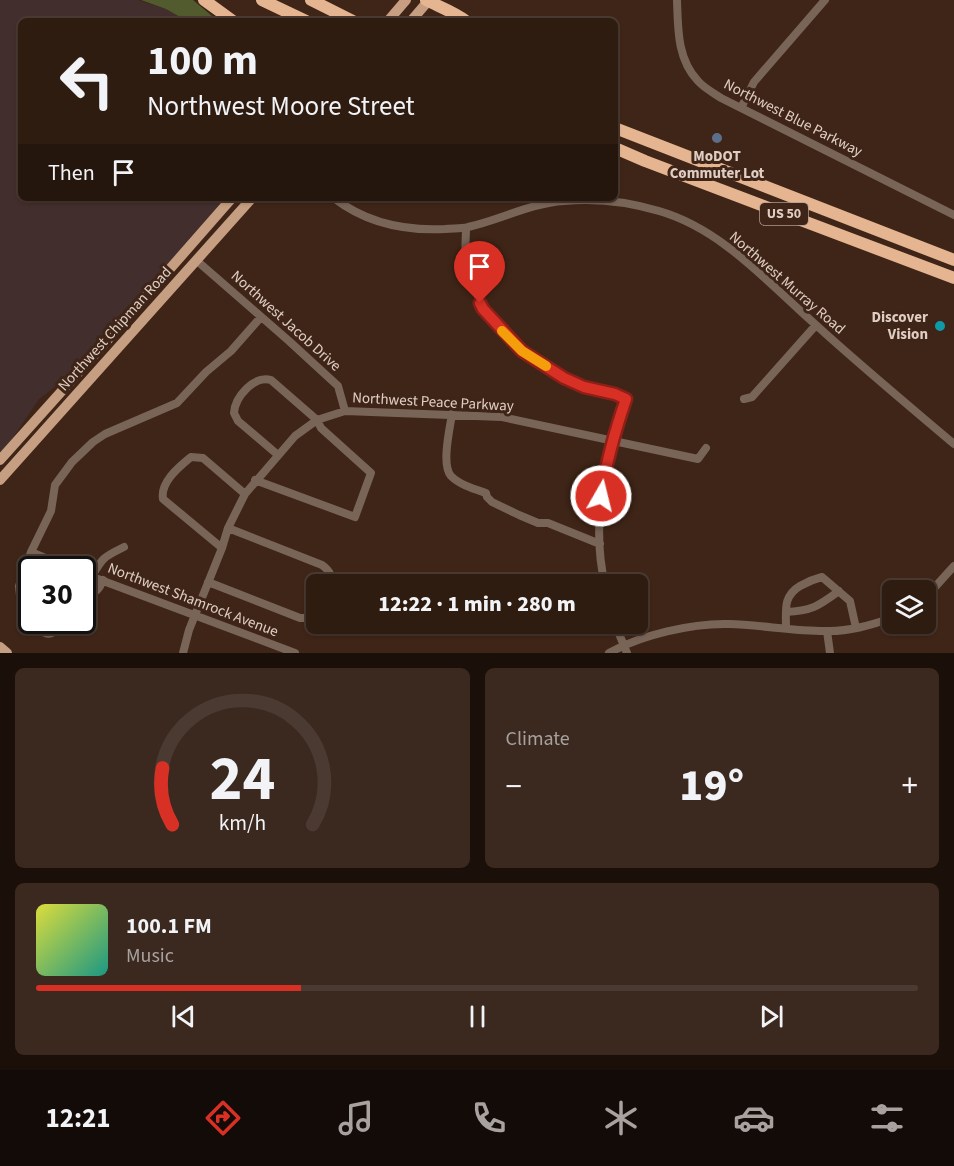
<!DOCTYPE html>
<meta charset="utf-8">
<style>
:root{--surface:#2f1c11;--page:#3b291f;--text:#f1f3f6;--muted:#a7a19f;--line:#4a3a31;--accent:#d93025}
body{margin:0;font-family:"Source Sans 3",sans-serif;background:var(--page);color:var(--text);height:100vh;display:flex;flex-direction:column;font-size:22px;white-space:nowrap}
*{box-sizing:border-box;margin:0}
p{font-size:20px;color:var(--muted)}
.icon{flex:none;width:33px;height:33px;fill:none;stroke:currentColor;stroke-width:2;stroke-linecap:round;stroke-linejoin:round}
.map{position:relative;height:653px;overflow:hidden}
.drawer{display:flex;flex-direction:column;gap:15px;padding:15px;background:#1a0f09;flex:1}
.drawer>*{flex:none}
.guide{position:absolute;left:18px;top:18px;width:600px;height:183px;border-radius:9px;box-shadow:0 2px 4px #0004,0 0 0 2px var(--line);background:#2f1c11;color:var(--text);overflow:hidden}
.controls{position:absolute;left:882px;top:580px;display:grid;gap:12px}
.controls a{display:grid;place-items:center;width:54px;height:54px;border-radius:9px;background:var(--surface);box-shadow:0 2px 4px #0004,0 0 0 2px var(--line);font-size:30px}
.speed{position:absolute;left:18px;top:556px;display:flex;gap:12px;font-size:30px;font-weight:700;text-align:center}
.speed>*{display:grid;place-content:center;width:78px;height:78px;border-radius:50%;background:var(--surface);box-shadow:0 2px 4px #0004,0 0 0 2px var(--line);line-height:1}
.speed .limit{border:3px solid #111;border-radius:9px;background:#fff;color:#111}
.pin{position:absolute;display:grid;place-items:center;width:51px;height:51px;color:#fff;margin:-62px -26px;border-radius:50% 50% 50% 0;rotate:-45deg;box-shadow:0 0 6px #0007}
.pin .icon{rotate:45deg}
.me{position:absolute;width:66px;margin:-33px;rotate:8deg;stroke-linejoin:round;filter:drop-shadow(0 0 4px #0008)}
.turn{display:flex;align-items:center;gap:21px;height:126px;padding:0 30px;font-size:27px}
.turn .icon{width:78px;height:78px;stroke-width:2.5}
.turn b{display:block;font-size:42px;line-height:51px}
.then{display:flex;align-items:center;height:57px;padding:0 30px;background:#0003;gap:12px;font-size:22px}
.big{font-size:45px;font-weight:800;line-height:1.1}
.drawer .widget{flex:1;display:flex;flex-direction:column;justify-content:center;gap:9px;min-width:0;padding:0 21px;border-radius:9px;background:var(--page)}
.drawer .dial{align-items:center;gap:0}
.dial svg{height:156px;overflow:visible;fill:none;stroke:var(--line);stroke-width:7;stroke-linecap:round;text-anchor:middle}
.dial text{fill:var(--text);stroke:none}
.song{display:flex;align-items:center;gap:18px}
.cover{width:72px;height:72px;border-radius:9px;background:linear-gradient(135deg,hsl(60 70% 55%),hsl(170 70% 35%))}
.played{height:6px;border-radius:3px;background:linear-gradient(90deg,var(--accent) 30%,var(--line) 30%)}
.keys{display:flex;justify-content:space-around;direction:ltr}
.heat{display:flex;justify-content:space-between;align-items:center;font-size:33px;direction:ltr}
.drawer .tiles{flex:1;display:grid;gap:15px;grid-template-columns:1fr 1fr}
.widget:last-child{grid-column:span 2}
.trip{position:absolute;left:306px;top:574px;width:342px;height:60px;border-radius:9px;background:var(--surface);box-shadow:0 2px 4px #0004,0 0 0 2px var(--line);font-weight:800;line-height:60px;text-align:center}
.menu{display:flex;height:96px;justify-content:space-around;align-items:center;background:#130b07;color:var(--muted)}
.menu .icon{width:42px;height:42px}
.menu .active{color:var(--accent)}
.menu b{font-size:27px;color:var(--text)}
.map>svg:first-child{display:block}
</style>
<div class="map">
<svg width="954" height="653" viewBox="0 0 954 653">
<rect width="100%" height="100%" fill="#3f2517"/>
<path fill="#422e2c" d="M0,0H138L166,9L187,21H21V198H226L68,377L39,399L8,445L0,453Z"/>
<path fill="#525b2d" d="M141,0H193L218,21H187L166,9Z"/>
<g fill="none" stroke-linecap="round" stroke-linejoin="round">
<path stroke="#796558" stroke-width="8" d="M677,0C678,28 677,59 698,81C704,88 714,93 721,98L954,215
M741,108L754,82L825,0
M334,198C366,223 405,231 445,229C453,228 461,229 468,227C500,220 531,203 564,201C595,198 629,202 659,211C722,229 768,283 816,325C861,366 908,405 954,444
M466,228L465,262L483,309L498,327L522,351L564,378L584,387L615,394L626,399C606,459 590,521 605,585
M196,260L289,341L338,386L345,411
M744,399L752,397L816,325
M452,414C450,428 441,465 451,476C460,485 474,489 486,493L487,497L492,502L519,515L538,523H548L600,544
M255,480L355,517L371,473L321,428L317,420L271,380C254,375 235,397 234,413L238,421L278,455
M228,528L322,565C330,571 333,576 329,585
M222,548L163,499C160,482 179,467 191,457L203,458L245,494
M31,552L74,570
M82,573L295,653
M92,576C103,557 104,557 124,547
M208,582L300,618H311L316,614
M82,592L85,594C96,593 99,590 103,580
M926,597L954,566
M786,612C812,611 818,606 839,591
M32,615L21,605L19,586L31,552L51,511L55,485L72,462L93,442L105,434L177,403L206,372L231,351L261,317
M37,621C40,638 57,638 60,621
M615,624L627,653
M786,628C786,610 783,596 800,586C807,582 814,579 822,577L850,601L856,628
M827,631L830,653
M183,653L189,630L222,548L228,528L245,494L295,436L317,420L345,411L502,417L698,459L706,448
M609,653C641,635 692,623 729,624C761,625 793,631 825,631C848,632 871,625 892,618"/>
<path stroke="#c69e81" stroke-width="10" d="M388,21L406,0
M411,21L429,0
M0,460L104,344L232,198
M0,480L252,198
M0,647L7,653"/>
<path stroke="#e5b491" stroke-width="12" d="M204,0L233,21
M262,0L306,21
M311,0L353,21
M426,0C440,7 454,12 466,21
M615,128L954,260
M615,148L645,161L954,278"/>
</g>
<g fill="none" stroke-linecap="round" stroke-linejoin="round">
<defs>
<path id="route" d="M480,303L483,309L522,351L564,378L584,387L615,394L626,399C615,431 606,462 601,496"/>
</defs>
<use href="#route" stroke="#8d1f18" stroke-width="15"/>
<use href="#route" stroke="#d93025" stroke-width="10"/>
<path stroke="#f59e0b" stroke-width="10" d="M502,331L522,351L546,366"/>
</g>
<circle fill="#5c6f8a" stroke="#3f2517" stroke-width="2" cx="717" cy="138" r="6"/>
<circle fill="#0f9aa8" stroke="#3f2517" stroke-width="2" cx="940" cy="326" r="6"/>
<g text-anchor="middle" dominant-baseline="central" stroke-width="6" stroke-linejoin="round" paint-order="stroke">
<rect fill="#3f2517" stroke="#b09b91" stroke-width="1.5" x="760" y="203" width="48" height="22" rx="4.5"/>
<g font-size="14" font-weight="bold" fill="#e0cec5">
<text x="784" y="214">US 50</text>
</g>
<g font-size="15" fill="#e0cec5" stroke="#3f2517">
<text transform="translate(793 118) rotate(27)">Northwest Blue Parkway</text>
<text transform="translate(787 283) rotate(41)">Northwest Murray Road</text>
<text transform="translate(286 321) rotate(42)">Northwest Jacob Drive</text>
<text transform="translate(115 329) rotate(-48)">Northwest Chipman Road</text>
<text transform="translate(433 402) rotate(3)">Northwest Peace Parkway</text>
<text transform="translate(193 600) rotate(21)">Northwest Shamrock Avenue</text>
</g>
<g font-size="15" font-weight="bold" fill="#e0cec5" stroke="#3f2517">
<text x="717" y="156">MoDOT<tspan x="717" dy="17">Commuter Lot</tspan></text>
<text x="928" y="317" text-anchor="end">Discover<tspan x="928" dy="17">Vision</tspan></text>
</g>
</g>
</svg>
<div class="controls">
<a><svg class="icon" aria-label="layers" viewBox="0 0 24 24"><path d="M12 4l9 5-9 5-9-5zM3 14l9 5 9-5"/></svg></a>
</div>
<div class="speed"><div class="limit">30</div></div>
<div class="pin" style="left:480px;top:303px;background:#d93025"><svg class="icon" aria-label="arrive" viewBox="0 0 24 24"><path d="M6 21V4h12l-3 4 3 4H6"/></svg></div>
<svg class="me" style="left:601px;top:496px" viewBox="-20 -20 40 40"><circle r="17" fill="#d93025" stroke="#fff" stroke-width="3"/><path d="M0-11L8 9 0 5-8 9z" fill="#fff"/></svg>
<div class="trip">12:22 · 1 min · 280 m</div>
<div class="guide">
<div class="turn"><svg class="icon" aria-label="left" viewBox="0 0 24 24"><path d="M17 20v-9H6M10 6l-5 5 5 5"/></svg><div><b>100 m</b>Northwest Moore Street</div></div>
<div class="then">Then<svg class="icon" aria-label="arrive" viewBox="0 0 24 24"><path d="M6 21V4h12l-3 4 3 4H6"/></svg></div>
</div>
</div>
<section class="drawer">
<div class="tiles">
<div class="widget dial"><svg viewBox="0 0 100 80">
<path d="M14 69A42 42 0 1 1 86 69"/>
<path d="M14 69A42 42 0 0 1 9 40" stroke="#d93025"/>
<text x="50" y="56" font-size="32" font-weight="700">24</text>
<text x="50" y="72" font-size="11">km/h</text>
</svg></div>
<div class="widget"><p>Climate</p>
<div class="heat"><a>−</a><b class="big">19°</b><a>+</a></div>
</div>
<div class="widget">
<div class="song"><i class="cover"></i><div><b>100.1 FM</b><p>Music</p></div></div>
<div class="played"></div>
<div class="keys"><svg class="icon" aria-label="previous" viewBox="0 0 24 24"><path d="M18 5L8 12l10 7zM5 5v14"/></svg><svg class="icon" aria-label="pause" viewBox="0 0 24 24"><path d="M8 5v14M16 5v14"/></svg><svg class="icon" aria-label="next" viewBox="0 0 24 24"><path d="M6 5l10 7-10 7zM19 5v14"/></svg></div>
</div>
</div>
</section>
<nav class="menu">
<b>12:21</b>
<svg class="icon active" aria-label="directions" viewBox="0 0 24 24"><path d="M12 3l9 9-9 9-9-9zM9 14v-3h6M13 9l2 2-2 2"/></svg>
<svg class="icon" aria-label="music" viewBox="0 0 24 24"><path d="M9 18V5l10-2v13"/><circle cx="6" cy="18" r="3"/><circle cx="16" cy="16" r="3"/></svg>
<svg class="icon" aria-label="phone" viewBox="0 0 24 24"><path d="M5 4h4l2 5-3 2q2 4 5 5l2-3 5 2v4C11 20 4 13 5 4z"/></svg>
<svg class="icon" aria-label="climate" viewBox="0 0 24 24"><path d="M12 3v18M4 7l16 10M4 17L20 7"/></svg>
<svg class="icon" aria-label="car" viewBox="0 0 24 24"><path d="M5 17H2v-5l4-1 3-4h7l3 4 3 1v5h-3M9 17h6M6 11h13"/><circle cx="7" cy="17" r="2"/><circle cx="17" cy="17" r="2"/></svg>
<svg class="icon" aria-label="filters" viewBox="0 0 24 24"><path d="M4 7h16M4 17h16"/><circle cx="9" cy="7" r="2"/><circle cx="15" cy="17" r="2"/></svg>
</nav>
